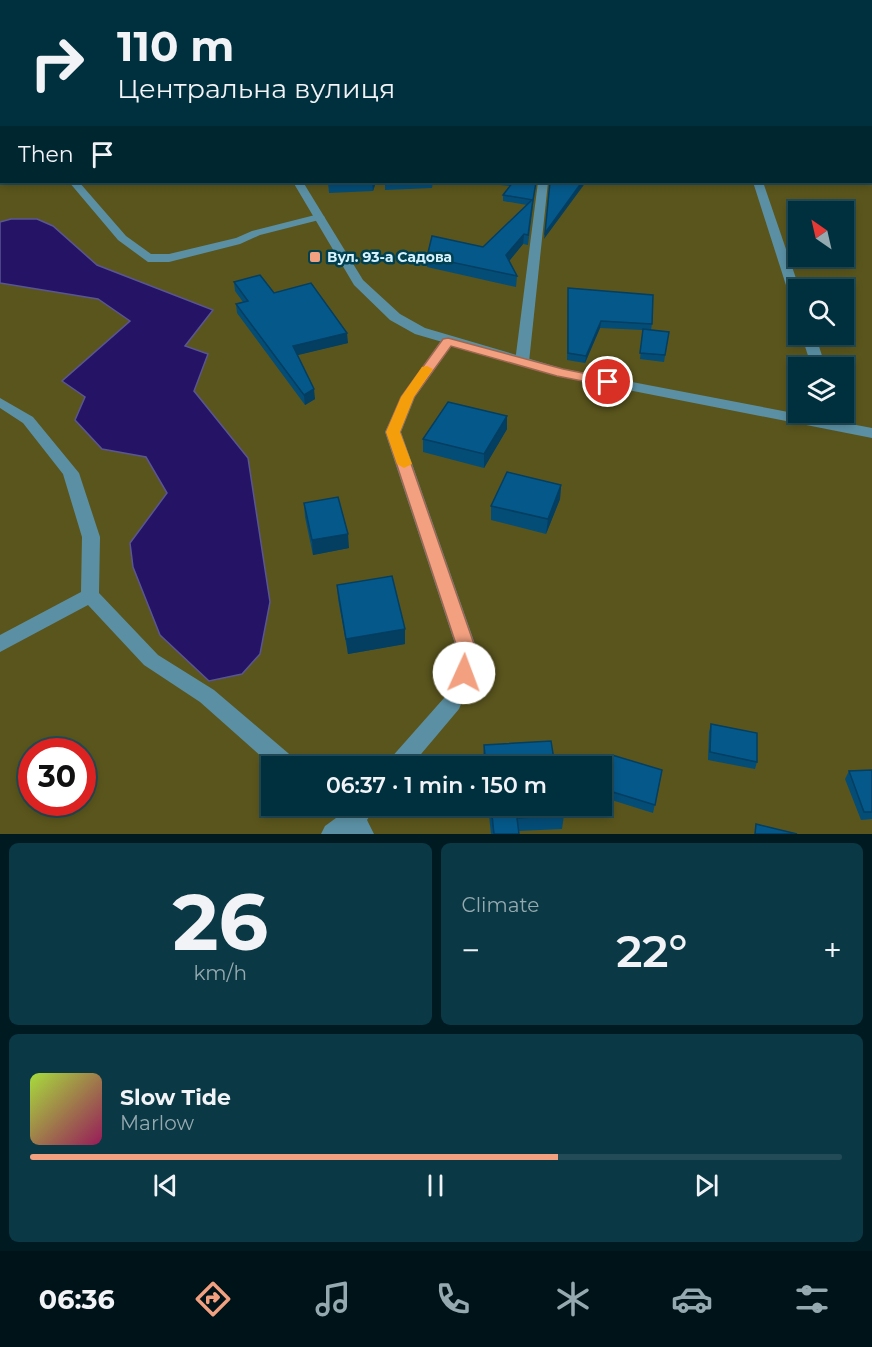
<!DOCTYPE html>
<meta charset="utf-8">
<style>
:root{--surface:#00303d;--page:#0a3844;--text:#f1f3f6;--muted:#95a9b0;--line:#224b57;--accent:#f2a07f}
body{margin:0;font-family:Montserrat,sans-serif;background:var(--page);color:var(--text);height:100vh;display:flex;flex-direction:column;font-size:22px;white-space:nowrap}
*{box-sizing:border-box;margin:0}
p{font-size:20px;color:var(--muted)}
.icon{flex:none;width:33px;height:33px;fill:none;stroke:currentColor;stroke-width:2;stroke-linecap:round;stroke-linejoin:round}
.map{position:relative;height:834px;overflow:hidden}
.drawer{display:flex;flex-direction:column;gap:9px;padding:9px;background:#001a22;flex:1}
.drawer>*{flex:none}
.banner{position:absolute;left:0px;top:0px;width:873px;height:183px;box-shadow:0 3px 9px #0003,0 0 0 2px var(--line);background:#00303d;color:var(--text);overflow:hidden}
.needle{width:39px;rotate:326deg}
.fabs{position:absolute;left:788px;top:201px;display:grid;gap:12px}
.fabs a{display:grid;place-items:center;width:66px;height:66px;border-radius:0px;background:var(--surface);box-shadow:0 3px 9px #0003,0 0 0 2px var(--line);font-size:30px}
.speed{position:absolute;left:18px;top:738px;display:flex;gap:12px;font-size:30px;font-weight:700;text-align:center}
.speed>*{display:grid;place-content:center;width:78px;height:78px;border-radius:50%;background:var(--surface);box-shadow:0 3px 9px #0003,0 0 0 2px var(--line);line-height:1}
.speed .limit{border:9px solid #d22;background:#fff;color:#111}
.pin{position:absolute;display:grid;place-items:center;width:51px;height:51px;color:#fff;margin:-26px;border:3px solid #fff;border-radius:50%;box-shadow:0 2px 6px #0007}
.me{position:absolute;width:66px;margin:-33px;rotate:2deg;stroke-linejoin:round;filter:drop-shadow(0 0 4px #0008)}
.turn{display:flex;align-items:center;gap:21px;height:126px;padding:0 18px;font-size:27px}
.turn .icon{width:78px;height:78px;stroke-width:2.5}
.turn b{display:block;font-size:42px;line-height:51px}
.then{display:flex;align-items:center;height:57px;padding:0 18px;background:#0003;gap:12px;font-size:22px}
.big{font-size:45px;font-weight:600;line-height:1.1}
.drawer .widget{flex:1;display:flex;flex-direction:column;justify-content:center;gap:9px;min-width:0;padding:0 21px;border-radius:9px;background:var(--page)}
.drawer .dial{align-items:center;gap:0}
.dial b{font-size:78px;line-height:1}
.song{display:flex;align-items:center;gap:18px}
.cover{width:72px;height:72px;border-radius:9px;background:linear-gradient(135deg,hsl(80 70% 55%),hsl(330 70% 35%))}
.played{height:6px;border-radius:3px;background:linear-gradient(90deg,var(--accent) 65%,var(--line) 65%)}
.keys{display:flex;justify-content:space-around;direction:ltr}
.heat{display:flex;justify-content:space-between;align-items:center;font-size:33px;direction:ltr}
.drawer .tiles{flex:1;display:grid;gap:9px;grid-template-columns:1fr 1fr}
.widget:last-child{grid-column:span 2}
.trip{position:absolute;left:261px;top:756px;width:351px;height:60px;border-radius:0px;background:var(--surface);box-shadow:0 3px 9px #0003,0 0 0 2px var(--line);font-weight:600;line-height:60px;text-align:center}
.tab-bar{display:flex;height:96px;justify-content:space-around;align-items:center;background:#001318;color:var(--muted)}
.tab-bar .icon{width:42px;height:42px}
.tab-bar .selected{color:var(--accent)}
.tab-bar b{font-size:27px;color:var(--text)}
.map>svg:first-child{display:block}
</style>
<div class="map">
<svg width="872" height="834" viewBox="0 0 872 834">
<rect width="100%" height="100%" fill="#004051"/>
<path fill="#5a551d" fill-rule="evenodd" d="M0,0H872V834H0ZM2,2H872V182H2ZM798,212H843V256H798ZM798,290H843V334H798ZM798,368H843V412H798ZM32,752H82V802H32ZM272,766H602V806H272Z"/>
<path fill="#251365" stroke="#5a5693" stroke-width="1.5" d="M11,219H37L53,226L97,265L213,310L185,346L208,354L194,391L248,458L270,602L260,654L242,674L209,681L160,635L133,567L130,543L167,493L146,457L102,449L75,420L85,397L62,381L130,321L98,299L0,283V222Z"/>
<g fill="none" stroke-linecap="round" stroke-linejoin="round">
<path fill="#5b90a4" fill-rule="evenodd" d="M431,0L443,2H432Z
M741,0H747V2H741Z
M0,57H2V61H0Z
M0,103L2,104V110L0,109Z
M69,182H79L126,236L151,254H169L236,238L252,231L319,214L325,217L323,219L260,235L240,244L169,262H148L118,240Z
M538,182H548L529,362L522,366L515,362Z
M753,182H763L800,290L798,308L792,304Z
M801,334H815L826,368H812Z
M448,337L455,341L415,397L401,432L475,644L474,673L459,709L411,766H387L390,759L444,698L454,673L455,644L385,432L401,397L443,338Z
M0,398L33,417L79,473L100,537L99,593L158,655L214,690L295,759L298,766H272L200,702L144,665L88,605L0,652V635L81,592L82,537L63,474L23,423L0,408Z
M826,412H841L845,425L842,428H832Z
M325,806H376L367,820L374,834H321L325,826L336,818L328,813Z"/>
<path fill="#5b90a4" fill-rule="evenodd" d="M204,0H210V2H204Z
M293,182H303L363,280L400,314L425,328L564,369L872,428V438L562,377L415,334L390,320L354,285Z"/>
</g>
<path fill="#044d77" d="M351,0H432L440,2H356Z
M328,182H376L373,191L329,193Z
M387,182H433L432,188L385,190V184Z
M500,182H536L528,245L523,244L509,261L517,276L516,287L427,267V257L483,247L527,205L503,201V195L510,186L500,185Z
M234,282L274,293L348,343L297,355L315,399L305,405L237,313L236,304L243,302L235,291Z
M568,288L652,324L651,330L669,332L664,362L640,359L643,330L600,328L585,363L567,360Z
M507,416V429L484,468L423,452V439Z
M561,485L560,499L546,534L491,520V506Z
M304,503L349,548L313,555L305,517Z
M337,585L405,629V644L348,654L338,599Z
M711,724L757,762L755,769L708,760L709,732Z
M484,745L555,766H484L483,758Z
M662,770L653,813L602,797L603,789Z
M872,770V819L861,820L845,779L849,771Z
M488,806H562L564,815L562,829L518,831L519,834H491Z"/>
<path fill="#043e61" d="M372,182H376L373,191Z
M582,182H586L544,239L545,233Z
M524,234L523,244L506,265V255Z
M601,321L600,328L585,363L586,356Z
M347,333L348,343L294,356L293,346Z
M314,389L315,399L305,405L304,395Z
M507,416V429L484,468V454Z
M561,485L560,499L546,534L548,519Z
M348,534L349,548L313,555L312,540Z
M405,629V644L348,654L346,639Z"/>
<path fill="#05598a" stroke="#043e61" stroke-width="1.5" d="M0,0H181L173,2H2V4H0Z
M363,0H432L440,2H368Z
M0,11H2V50H0Z
M328,182H372L329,184Z
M387,182H432L385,184Z
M513,182H536L533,200L503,195Z
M550,182H582L545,233Z
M533,199L528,235L524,234L506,255L517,276L427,257L432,236L483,247Z
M260,275L274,293L311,283L347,333L293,346L314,389L304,395L236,304L248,301L234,282Z
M568,288L653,295L652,324L601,321L586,356L568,353Z
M643,329L669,332L665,355L640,353Z
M448,402L507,416L484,454L423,439Z
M507,472L561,485L548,519L491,506Z
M338,497L348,534L312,540L304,503Z
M392,576L405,629L346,639L337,585Z
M711,724L757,733V762L710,752Z
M551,741L555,766H486L484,745Z
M612,755L662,770L655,805L603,789Z
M872,770V812H864L849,771Z
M491,806H562L564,815L517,818L519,834H494Z
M756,824L797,834H755Z"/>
<path fill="#f2a07f" stroke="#9d6853" stroke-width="1.5" d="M448,338L563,369L612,379L614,382L608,386L557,376L451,346L414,397L400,432L474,644L473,673L471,678L464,681L458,678L455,673L456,644L386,432L401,397L443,339Z"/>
<path fill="#f59e0b" d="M427,366L433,369L414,397L400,432L412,464L404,468L397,464L386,432L401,397L422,367Z"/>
<rect fill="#f2a07f" stroke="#004051" stroke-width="2" x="309" y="251" width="12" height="12" rx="3"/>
<g text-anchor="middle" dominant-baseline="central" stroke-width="5" stroke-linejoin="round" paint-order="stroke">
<g font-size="14" font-weight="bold" fill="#d7f2fd" stroke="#004051" text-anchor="start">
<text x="327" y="257">Вул. 93-а Садова</text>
</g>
</g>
</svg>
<div class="fabs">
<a><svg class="needle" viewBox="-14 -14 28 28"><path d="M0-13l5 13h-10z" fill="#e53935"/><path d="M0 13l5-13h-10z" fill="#95a9b0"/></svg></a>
<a><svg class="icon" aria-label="search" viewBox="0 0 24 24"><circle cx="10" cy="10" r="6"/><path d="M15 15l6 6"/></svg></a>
<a><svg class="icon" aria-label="layers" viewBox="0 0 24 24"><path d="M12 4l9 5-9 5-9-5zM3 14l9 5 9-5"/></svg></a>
</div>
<div class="speed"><div class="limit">30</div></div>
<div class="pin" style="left:608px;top:382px;background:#d93025"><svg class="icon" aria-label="arrive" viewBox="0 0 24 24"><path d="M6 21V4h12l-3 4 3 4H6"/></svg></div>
<svg class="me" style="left:464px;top:673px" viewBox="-20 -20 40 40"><circle r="19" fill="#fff"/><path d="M0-13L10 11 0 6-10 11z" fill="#f2a07f"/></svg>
<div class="trip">06:37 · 1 min · 150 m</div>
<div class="banner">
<div class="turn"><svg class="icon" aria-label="right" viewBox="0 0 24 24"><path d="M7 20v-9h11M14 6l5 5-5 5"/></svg><div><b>110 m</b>Центральна вулиця</div></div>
<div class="then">Then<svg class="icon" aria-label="arrive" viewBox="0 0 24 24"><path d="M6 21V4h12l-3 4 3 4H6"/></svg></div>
</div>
</div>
<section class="drawer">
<div class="tiles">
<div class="widget dial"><b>26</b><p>km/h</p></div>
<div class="widget"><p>Climate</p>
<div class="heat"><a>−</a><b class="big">22°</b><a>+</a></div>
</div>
<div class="widget">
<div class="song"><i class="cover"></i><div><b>Slow Tide</b><p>Marlow</p></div></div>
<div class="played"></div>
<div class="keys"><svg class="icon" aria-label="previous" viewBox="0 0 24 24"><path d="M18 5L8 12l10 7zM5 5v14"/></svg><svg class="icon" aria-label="pause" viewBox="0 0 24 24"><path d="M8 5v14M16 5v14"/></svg><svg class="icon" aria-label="next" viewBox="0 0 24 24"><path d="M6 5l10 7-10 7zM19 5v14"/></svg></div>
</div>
</div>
</section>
<nav class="tab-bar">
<b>06:36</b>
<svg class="icon selected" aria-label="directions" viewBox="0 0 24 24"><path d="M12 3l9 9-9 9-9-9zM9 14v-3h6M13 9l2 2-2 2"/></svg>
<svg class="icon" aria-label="music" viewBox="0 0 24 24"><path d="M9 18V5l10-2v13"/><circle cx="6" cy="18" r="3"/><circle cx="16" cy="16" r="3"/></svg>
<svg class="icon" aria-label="phone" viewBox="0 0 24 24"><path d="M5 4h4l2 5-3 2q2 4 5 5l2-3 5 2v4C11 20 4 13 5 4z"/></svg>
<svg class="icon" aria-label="climate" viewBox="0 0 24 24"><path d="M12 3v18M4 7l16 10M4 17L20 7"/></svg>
<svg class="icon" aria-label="car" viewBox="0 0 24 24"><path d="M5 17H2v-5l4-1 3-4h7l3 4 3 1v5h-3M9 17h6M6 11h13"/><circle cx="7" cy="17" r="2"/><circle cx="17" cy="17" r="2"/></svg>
<svg class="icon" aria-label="filters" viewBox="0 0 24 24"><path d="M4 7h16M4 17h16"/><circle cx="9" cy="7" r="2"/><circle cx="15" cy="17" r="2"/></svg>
</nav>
